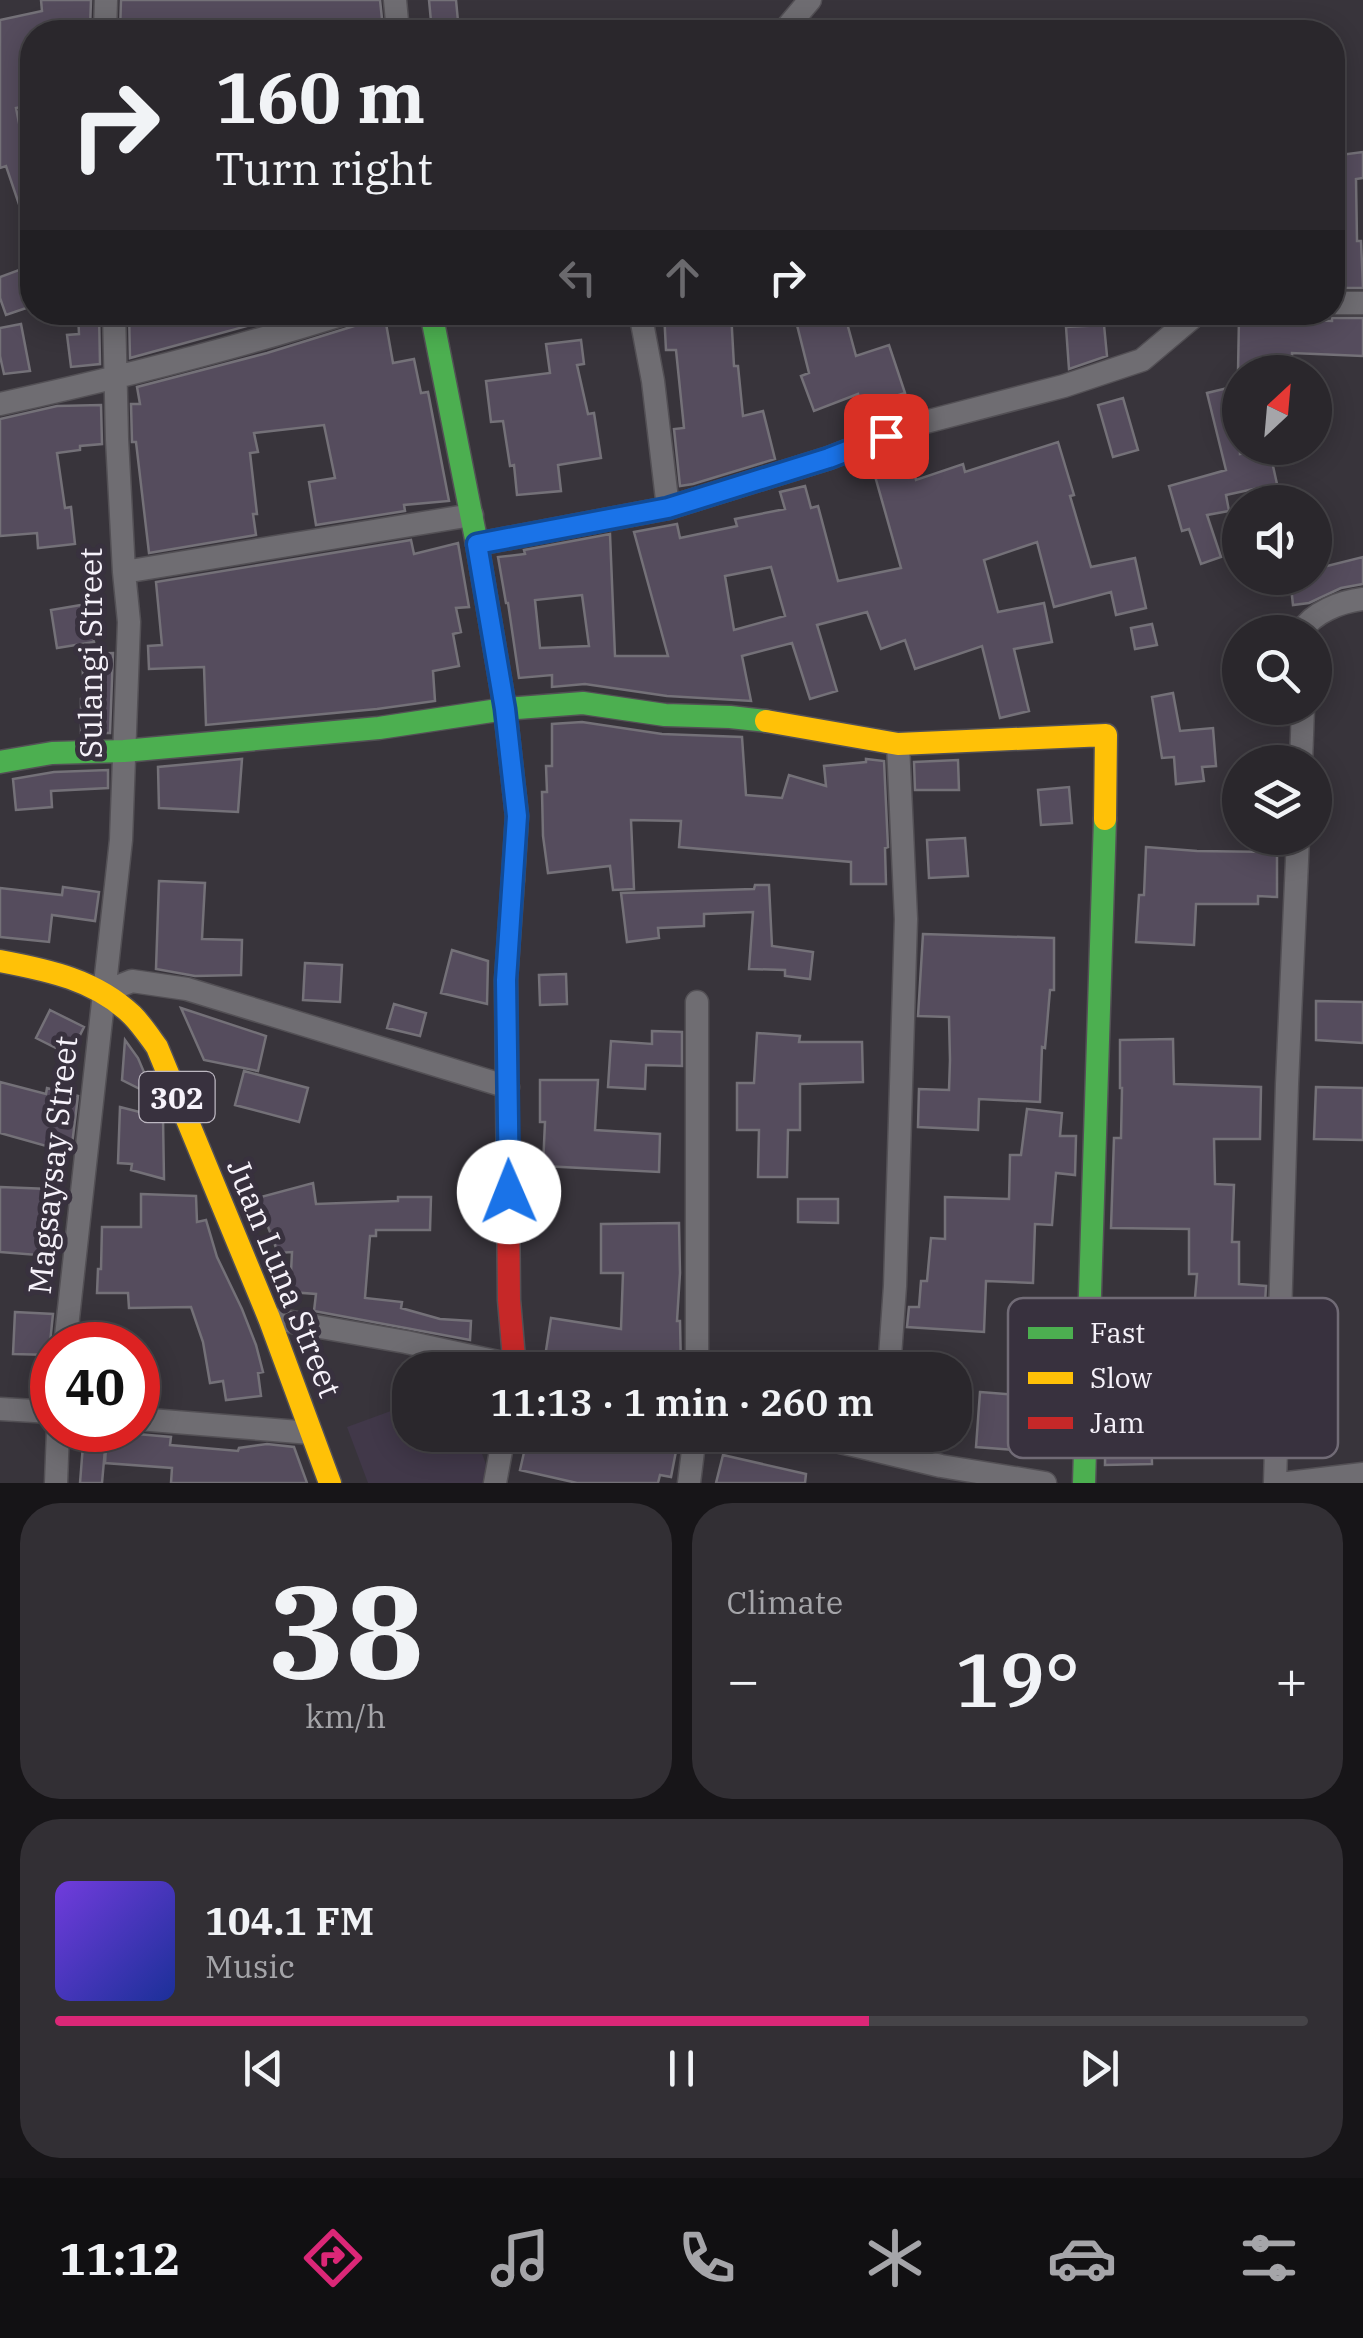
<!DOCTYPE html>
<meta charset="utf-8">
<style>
:root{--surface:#2a272c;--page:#322f34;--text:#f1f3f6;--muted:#a5a5a9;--line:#464448;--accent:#db2777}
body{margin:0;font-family:"IBM Plex Serif",serif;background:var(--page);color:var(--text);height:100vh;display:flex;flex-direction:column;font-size:38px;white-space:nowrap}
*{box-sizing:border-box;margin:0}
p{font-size:32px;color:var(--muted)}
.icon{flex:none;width:55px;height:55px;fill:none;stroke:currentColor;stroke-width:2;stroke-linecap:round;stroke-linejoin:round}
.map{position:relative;height:1483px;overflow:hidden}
.panel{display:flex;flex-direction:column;gap:20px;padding:20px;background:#171518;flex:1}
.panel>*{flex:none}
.hud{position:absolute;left:20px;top:20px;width:1325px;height:305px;border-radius:40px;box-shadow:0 5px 25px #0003,0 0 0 2px var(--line);background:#2a272c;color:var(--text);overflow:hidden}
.needle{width:65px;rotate:26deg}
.buttons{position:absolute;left:1222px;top:355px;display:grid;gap:20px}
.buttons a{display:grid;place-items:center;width:110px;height:110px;border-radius:50%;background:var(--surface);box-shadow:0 5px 25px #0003,0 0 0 2px var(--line);font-size:50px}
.speed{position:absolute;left:30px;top:1322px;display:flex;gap:20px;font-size:50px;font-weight:700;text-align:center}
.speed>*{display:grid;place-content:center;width:130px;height:130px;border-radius:50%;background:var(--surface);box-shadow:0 5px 25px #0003,0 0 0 2px var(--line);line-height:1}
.speed .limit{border:15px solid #d22;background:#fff;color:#111}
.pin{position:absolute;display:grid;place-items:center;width:85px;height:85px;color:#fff;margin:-42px;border-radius:20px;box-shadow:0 5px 15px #0006}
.me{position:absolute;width:110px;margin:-55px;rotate:359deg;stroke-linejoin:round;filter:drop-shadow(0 0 8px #0008)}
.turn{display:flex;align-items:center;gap:35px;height:210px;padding:0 30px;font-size:45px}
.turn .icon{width:130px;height:130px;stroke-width:2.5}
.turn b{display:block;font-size:70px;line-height:85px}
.lanes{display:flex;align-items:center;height:95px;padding:0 30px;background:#0003;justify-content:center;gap:50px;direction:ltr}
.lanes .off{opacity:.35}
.big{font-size:75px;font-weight:600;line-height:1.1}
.panel .tile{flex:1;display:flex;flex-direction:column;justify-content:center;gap:15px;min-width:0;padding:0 35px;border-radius:40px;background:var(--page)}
.panel .dial{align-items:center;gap:0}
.dial b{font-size:130px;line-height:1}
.song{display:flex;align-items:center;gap:30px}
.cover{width:120px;height:120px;border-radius:15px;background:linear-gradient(135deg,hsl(260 70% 55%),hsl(230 70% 35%))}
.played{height:10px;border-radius:5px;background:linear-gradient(90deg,var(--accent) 65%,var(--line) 65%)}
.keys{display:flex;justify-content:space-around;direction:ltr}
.heat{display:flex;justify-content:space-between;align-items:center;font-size:55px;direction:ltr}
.panel .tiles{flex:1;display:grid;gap:20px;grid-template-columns:1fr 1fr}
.tile:last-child{grid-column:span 2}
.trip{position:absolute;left:392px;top:1352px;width:580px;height:100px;border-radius:40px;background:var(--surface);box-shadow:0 5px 25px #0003,0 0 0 2px var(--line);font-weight:600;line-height:100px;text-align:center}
.tab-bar{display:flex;height:160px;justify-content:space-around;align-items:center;background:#111012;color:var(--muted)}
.tab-bar .icon{width:70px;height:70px}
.tab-bar .on{color:var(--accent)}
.tab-bar b{font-size:45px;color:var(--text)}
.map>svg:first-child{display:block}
</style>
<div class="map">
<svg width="1363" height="1483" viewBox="0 0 1363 1483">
<rect width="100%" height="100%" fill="#38343b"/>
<path fill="#413849" d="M410,1404V1435H475L493,1483H368L347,1427Z"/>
<path fill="#554c5d" stroke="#747178" stroke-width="2.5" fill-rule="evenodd" d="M41,0H91L90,29L32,32V105L16,108L32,188V220L25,222L6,166L0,168V20L42,11Z
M121,0H380L383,28L355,32H120Z
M429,0H456L459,32H432Z
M1363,152V178L1356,179L1357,241H1361L1363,288H1332V156Z
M27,267L32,282V306L6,315L0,298V277Z
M78,312H99L100,364L71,367L67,335L79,334Z
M129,312H177L178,320L206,312H298L130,358Z
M365,312H384L393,363L414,359L421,393L428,392L449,501L404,505L405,511L316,525L309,482L335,478L324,425L254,433L258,452L250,453L257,514H253L256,535L149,553L136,442H132L131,404H140L137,387L267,353L354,326L362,321Z
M664,312H731L734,366H738L743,416L763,411L775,459L693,484L680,486L674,429L684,428L676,350H666Z
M828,312H844L856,356L889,345L905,393L862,407L858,394L814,411L801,376L809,373L796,321Z
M1239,318L1332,321V318H1363V356L1292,353V372H1238Z
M21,324L30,371L4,374L0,356V328Z
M1104,325L1107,356L1069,369L1066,327Z
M581,340L584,364L577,365L588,414L594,413L601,458L558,465L561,491L517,495L514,465L510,466L503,421L491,422L486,381L550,373L546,344Z
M1240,385V454L1269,448L1277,484L1226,495L1229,511L1207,515L1221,557L1201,564L1189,529L1182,531L1169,486L1226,470L1207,393Z
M1123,398L1138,450L1113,457L1098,405Z
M101,405L102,444L80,446V450L57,453L65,508L71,507L75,544L38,548L37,533L0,536V419L57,406Z
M1058,442L1074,495L1070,496L1091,567L1135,558L1146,608L1116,615L1111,592L1054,607L1037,542L984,560L998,612L1044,603L1052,642L1014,649L1029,711L1000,718L982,646L915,669L905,640L881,649L867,612L817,625L837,691L810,699L792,643L742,656L751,701L667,696L585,684L552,687V675L519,678L508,603H506L498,557L525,554L524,550L610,534L615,656H668L634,532L677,524L680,538L737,526L735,519L785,509L780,492L805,486L811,508L818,506L838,581L901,568L875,476L912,465L916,480L963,464L965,472ZM771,567L785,616L734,630L725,576ZM582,595L589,646L540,648L535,600Z
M411,540L414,554L458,543L469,607L456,608L461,632L453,634L459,666L433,671L435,701L377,709L206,725L204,667L149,669L148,646L162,645L156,582Z
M1363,557V584L1341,588L1309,603L1293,605L1290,578H1315V569Z
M87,604L94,642L57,648L51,610Z
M1152,624L1157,645L1135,649L1131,628Z
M113,653L110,733H81V699H84L82,654Z
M1173,693L1180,731L1213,728L1216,766L1202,767L1204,781L1176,784L1174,757L1162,758L1152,697Z
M582,722L662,734L742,737L746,795L782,798L789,775L826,786L824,766L866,762V759L884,761L888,847L885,848L886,884H851V862L679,847L681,821L631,820L634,889L613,890L610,866L548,873L543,836L542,792H547L546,766H552V724Z
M242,759L238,812L159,808L158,767Z
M958,760L959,790H915L914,762Z
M108,770V788L51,791L52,807L16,810L13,779L54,772Z
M1069,787L1072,823L1041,825L1038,790Z
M965,838L968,876L929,878L927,840Z
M1146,847L1197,851L1277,852V897L1258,896V904H1196L1194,945L1136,942L1139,895H1144Z
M159,881L205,883L202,939L242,940L241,975L195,976L156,969Z
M755,885H769L772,946L813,952L810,979L785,976V970L749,969L753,912L704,914V926L658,928L659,938L627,942L621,893L754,889Z
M63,887L99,892L95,921L52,915L49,942L0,937V888L62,895Z
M923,934L1054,938V990H1050L1045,1048L1042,1047L1040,1102L979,1099L978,1130L918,1127L919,1089L949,1090L950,1060L949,1017L918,1016Z
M452,950L488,961L487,1004L441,993Z
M305,963L342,965L340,1002L303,1000Z
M566,974L567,1004L540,1005L539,975Z
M1316,1001L1363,1002V1043L1316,1040Z
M394,1004L426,1013L420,1036L387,1028Z
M181,1008L266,1036L258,1071L204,1060Z
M50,1010L84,1027L70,1055L36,1038Z
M652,1031L682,1032V1066L646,1065L645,1089L608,1087L611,1041L652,1044Z
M757,1033L800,1036L799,1042H862L863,1082L800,1084V1130H788L787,1177H758L759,1130H737V1083H754Z
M1173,1039L1174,1084L1261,1087L1260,1139H1214L1215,1184L1234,1185L1232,1242H1239V1284L1266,1286L1263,1339L1192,1333L1197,1274H1189V1229L1111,1228L1114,1138H1121L1122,1088H1120V1040Z
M125,1040L138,1058L154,1096L122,1080Z
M244,1071L308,1088L299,1122L235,1105Z
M540,1080H598L595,1130L660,1134L659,1172L543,1166L545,1122H540Z
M0,1082L46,1094L47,1088L78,1096L71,1153L0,1133Z
M1316,1087L1363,1088V1140L1314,1139Z
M120,1107L163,1118L164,1179L131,1170L132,1164L118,1163Z
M1027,1109L1062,1113L1060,1136H1076L1075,1175L1056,1173L1052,1225L1035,1224L1033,1283L986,1281L984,1332L907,1327L909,1307H919L921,1281H927L931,1238L945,1239V1197L1009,1199L1010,1155H1021Z
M313,1183L316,1204L398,1201V1197H431L430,1230H376V1236H370L365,1298L402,1302L401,1308L440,1319L471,1321L470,1340L314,1311L316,1294L290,1292L292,1252L278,1253L257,1198Z
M0,1187L49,1189L50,1256L0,1252Z
M141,1194L196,1196L197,1222L206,1220L217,1257L242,1309L256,1345L263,1372L258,1373L261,1396L226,1400L223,1381L210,1383L203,1342L191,1307L129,1308L128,1293H97L98,1269H101L102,1227H141Z
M798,1199H838V1223L798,1222Z
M679,1223L680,1273L677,1321H680L681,1370H596V1366L545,1357L551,1318L621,1329L623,1273H601V1224Z
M15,1312L53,1314L50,1343L52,1355L13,1354Z
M1156,1383L1202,1389L1253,1387L1255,1428L1151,1431L1152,1464L1105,1465L1106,1388H1155Z
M980,1392L1068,1399L1066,1454L976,1447Z
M107,1430H128L137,1434L171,1437L170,1445L238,1451L239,1448L267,1444L294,1447L307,1483H171L172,1468L105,1463Z
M528,1435H646L678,1441L671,1477L660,1475L658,1483H577L520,1470Z
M83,1445L105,1449L102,1483H80Z
M723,1455L806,1474L805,1483H716Z"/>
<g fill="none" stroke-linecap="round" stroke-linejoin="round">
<defs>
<path id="street" d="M395,0L398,32
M105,32L106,0
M783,32L810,0
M1332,303H1363
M640,312L653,381L668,508
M0,404C118,378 234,349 350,312
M477,544L668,508L829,458L914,425L1064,386L1142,360L1199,312
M124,572L472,515
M1301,632C1313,612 1340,602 1363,599
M1301,762L1303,708
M104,992L132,981L187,989L508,1087
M269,1318L406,1342L535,1370
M65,1345L121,840L129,622L124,572L117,439L114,312
M697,1370V1002
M889,1370L895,1286L906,919L898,744
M0,1409L52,1412
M138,1419L311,1433
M811,1435L941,1466L1045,1483
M56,1483L58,1430
M495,1483L504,1435
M689,1483L695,1435
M1275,1483L1287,1084L1298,838
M1288,1483L1363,1474"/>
<path id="fast" d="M431,312L477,544L505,709L517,816L513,880
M0,762L52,753L124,751L379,728L505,709L583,703L665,715L730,717L766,721
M1084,1483L1105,819"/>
<path id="slow" d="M766,721L898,744L1106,735L1105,819
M0,961C48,970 96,980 132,1015C142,1025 149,1036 157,1047L269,1318L330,1483"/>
<path id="jam" d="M513,880L506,980L509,1300L515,1370"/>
</defs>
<use href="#street" stroke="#535055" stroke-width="25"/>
<use href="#fast" stroke="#535055" stroke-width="25"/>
<use href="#slow" stroke="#535055" stroke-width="25"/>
<use href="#jam" stroke="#535055" stroke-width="25"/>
<use href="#street" stroke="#6f6d72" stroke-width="22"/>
<use href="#fast" stroke="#4caf50" stroke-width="22"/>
<use href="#slow" stroke="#ffc107" stroke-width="22"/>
<use href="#jam" stroke="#c62828" stroke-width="22"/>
</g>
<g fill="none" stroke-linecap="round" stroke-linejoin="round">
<defs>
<path id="route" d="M509,1192L506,980L517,816L505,709L477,544L668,508L829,458L886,436"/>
</defs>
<use href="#route" stroke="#114b97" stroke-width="25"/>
<use href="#route" stroke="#1a73e8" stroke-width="18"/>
</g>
<g text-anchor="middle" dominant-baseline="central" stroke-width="10" stroke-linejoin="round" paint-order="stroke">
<rect fill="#38313e" stroke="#bdb8c2" stroke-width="2.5" x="139.5" y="1072" width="75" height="50" rx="8"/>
<g font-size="30" font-weight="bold" fill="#f6f2fa">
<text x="177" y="1097">302</text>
</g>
<g font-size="32" fill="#f6f2fa" stroke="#38313e">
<text transform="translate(90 653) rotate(-90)">Sulangi Street</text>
<text transform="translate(52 1165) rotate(-84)">Magsaysay Street</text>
<text transform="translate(285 1278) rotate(68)">Juan Luna Street</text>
</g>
</g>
<rect x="1008" y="1298" width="330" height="160" rx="15" fill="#38313e" stroke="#716b76" stroke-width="2.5"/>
<rect x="1028" y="1327" width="45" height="12" fill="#4caf50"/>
<rect x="1028" y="1372" width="45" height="12" fill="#ffc107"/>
<rect x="1028" y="1417" width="45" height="12" fill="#c62828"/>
<g font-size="28" fill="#f6f2fa">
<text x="1090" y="1343">Fast</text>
<text x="1090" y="1388">Slow</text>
<text x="1090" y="1433">Jam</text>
</g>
</svg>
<div class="buttons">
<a><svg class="needle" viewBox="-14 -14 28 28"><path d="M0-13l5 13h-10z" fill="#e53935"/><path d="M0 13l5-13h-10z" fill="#a5a5a9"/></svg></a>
<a><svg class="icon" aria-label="sound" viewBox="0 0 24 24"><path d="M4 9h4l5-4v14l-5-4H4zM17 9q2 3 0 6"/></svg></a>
<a><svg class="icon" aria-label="search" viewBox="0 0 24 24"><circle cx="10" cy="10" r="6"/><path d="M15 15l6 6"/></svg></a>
<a><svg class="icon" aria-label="layers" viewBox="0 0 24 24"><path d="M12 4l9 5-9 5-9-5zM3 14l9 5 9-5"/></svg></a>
</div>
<div class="speed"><div class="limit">40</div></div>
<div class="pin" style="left:886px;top:436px;background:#d93025"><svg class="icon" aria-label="arrive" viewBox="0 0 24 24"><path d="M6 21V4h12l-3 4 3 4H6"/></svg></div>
<svg class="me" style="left:509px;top:1192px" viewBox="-20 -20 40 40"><circle r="19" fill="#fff"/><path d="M0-13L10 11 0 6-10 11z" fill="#1a73e8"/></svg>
<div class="trip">11:13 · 1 min · 260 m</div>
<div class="hud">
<div class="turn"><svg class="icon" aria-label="right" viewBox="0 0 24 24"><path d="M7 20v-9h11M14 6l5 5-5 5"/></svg><div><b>160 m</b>Turn right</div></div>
<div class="lanes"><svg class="icon off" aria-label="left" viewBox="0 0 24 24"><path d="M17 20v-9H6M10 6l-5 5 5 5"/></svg><svg class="icon off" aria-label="ahead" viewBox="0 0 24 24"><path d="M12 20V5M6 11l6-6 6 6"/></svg><svg class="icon" aria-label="right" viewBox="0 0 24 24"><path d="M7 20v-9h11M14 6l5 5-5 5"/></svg></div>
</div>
</div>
<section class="panel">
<div class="tiles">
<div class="tile dial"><b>38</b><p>km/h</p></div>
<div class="tile"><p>Climate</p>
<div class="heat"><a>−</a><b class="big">19°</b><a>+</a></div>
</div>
<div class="tile">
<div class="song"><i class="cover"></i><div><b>104.1 FM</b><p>Music</p></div></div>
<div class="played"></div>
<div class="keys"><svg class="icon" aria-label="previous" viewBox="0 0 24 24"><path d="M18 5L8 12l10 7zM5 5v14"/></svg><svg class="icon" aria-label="pause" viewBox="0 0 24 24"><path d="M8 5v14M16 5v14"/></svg><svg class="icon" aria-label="next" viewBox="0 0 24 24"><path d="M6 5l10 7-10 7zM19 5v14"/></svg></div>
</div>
</div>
</section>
<nav class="tab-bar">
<b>11:12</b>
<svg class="icon on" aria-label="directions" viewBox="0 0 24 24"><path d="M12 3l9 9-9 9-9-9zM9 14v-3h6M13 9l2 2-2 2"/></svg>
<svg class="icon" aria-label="music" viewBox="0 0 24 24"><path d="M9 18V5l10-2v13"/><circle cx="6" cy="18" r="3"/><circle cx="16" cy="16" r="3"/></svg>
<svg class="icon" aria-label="phone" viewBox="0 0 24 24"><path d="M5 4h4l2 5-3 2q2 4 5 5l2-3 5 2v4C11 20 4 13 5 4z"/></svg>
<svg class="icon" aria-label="climate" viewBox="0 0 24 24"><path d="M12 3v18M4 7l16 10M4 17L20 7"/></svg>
<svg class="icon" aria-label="car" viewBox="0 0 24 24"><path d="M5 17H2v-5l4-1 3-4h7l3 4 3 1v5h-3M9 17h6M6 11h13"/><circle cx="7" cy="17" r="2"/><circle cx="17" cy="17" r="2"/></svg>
<svg class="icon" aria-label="filters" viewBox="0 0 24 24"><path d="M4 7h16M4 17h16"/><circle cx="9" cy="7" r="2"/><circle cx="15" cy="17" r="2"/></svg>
</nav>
